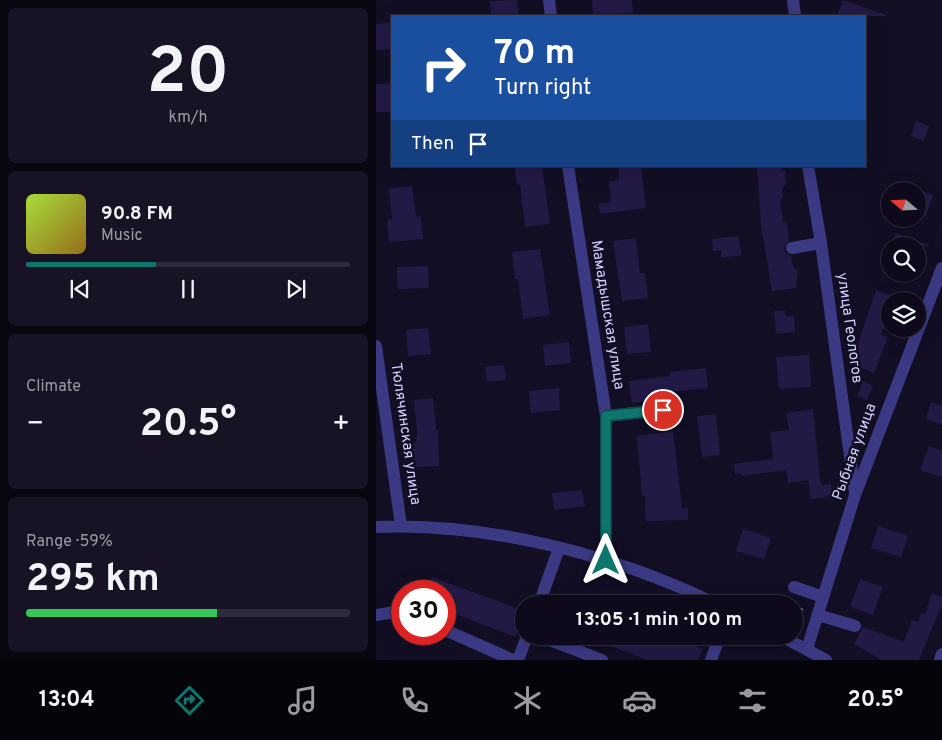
<!DOCTYPE html>
<meta charset="utf-8">
<style>
:root{--surface:#0e0a1b;--page:#171324;--text:#f1f3f6;--muted:#9b9aa3;--line:#2e2b3a;--accent:#0f766e}
body{margin:0;font-family:Overpass,sans-serif;background:var(--page);color:var(--text);height:100vh;display:flex;flex-direction:column;font-size:19px;white-space:nowrap}
*{box-sizing:border-box;margin:0}
p{font-size:16px;color:var(--muted)}
.icon{flex:none;width:28px;height:28px;fill:none;stroke:currentColor;stroke-width:2;stroke-linecap:round;stroke-linejoin:round}
.map{position:relative;flex:1;overflow:hidden}
.panel{display:flex;flex-direction:column;gap:8px;padding:8px;background:#08060f;width:376px}
.panel>*{flex:none}
.banner{position:absolute;left:15px;top:15px;width:475px;height:152px;border-radius:0px;box-shadow:0 5px 20px #0002,0 0 0 1px var(--line);background:#1a4fa0;color:#fff;overflow:hidden}
.needle{width:32px;rotate:289deg}
.controls{position:absolute;left:505px;top:182px;display:grid;gap:10px}
.controls a{display:grid;place-items:center;width:45px;height:45px;border-radius:50%;background:var(--surface);box-shadow:0 5px 20px #0002,0 0 0 1px var(--line);font-size:25px}
.speed{position:absolute;left:15px;top:580px;display:flex;gap:10px;font-size:25px;font-weight:700;text-align:center}
.speed>*{display:grid;place-content:center;width:65px;height:65px;border-radius:50%;background:var(--surface);box-shadow:0 5px 20px #0002,0 0 0 1px var(--line);line-height:1}
.speed .limit{border:8px solid #d22;background:#fff;color:#111}
.pin{position:absolute;display:grid;place-items:center;width:42px;height:42px;color:#fff;margin:-21px;border:2px solid #fff;border-radius:50%;box-shadow:0 1px 5px #0007}
.me{position:absolute;width:55px;margin:-28px;rotate:0deg;stroke-linejoin:round;filter:drop-shadow(0 0 4px #0008)}
.turn{display:flex;align-items:center;gap:18px;height:105px;padding:0 20px;font-size:22px}
.turn .icon{width:65px;height:65px;stroke-width:2.5}
.turn b{display:block;font-size:35px;line-height:42px}
.then{display:flex;align-items:center;height:48px;padding:0 20px;background:#0003;gap:10px;font-size:19px}
.big{font-size:38px;font-weight:700;line-height:1.1}
.panel .widget{flex:1;display:flex;flex-direction:column;justify-content:center;gap:8px;min-width:0;padding:0 18px;border-radius:8px;background:var(--page)}
.panel .dial{align-items:center;gap:0}
.dial b{font-size:65px;line-height:1}
.song{display:flex;align-items:center;gap:15px}
.cover{width:60px;height:60px;border-radius:8px;background:linear-gradient(135deg,hsl(80 70% 55%),hsl(40 70% 35%))}
.played{height:5px;border-radius:2px;background:linear-gradient(90deg,var(--accent) 40%,var(--line) 40%)}
.keys{display:flex;justify-content:space-around;direction:ltr}
.heat{display:flex;justify-content:space-between;align-items:center;font-size:28px;direction:ltr}
.charge{height:8px;border-radius:4px;background:linear-gradient(90deg,#34c759 59%,var(--line) 0)}
.trip{position:absolute;left:139px;top:595px;width:288px;height:50px;border-radius:25px;background:var(--surface);box-shadow:0 5px 20px #0002,0 0 0 1px var(--line);font-weight:700;line-height:50px;text-align:center}
.dock{display:flex;height:80px;justify-content:space-around;align-items:center;background:#06040b;color:var(--muted)}
.dock .icon{width:35px;height:35px}
.dock .current{color:var(--accent)}
.dock b{font-size:22px;color:var(--text)}
main{display:flex;flex:1;min-height:0}
.map>svg:first-child{display:block}
</style>
<main>
<section class="panel">
<div class="widget dial"><b>20</b><p>km/h</p></div>
<div class="widget">
<div class="song"><i class="cover"></i><div><b>90.8 FM</b><p>Music</p></div></div>
<div class="played"></div>
<div class="keys"><svg class="icon" aria-label="previous" viewBox="0 0 24 24"><path d="M18 5L8 12l10 7zM5 5v14"/></svg><svg class="icon" aria-label="pause" viewBox="0 0 24 24"><path d="M8 5v14M16 5v14"/></svg><svg class="icon" aria-label="next" viewBox="0 0 24 24"><path d="M6 5l10 7-10 7zM19 5v14"/></svg></div>
</div>
<div class="widget"><p>Climate</p>
<div class="heat"><a>−</a><b class="big">20.5°</b><a>+</a></div>
</div>
<div class="widget"><p>Range · 59%</p><b class="big">295 km</b><div class="charge"></div></div>
</section>
<div class="map">
<svg width="566" height="660" viewBox="0 0 566 660">
<rect width="100%" height="100%" fill="#120e24"/>
<path fill="#221a45" d="M141,0L143,16H115L114,1Z
M216,0H256L257,13L217,16Z
M467,0L510,15V16H461Z
M16,22V49L0,50V24Z
M16,83V112H0V84Z
M540,121L553,126L548,141L535,136Z
M138,166H166L174,224L149,227L144,184L141,185Z
M242,166H265L270,208L224,214L223,204L235,202L233,181L243,180Z
M381,166H405L406,171L409,170L410,185H408L406,191L407,199H404L407,223L411,222L413,240L408,249L410,254L415,256L417,266L422,271L420,288L396,291L385,225Z
M36,186L40,217L45,216L47,239L13,242L11,220L16,219L13,188Z
M541,189L557,195L550,216L541,213Z
M520,233L553,245V246H515Z
M362,236L366,255L346,258L345,250L337,251L336,239Z
M260,238L264,273H269L272,298L246,301L237,241Z
M164,249L174,315L147,319L142,279H139L136,252Z
M52,266L53,288L22,289L21,267Z
M500,290L514,295V313L505,335L512,337L498,373L475,364Z
M398,311H409L410,317L418,316L419,332L400,334Z
M272,324L275,352L251,354L248,327Z
M52,328L55,354L32,356L30,330Z
M193,342L195,363L169,366L167,345Z
M433,355L435,387L403,389L400,357Z
M128,365L130,380L111,382L109,367Z
M330,368L332,388L283,393L284,399L256,403L253,381L294,376V372Z
M487,381L497,386L491,400L481,396Z
M183,388L184,410L155,413L153,391Z
M57,398L60,431L62,430L63,466L35,467L34,443H40L41,431L38,400Z
M555,402L566,406V425L550,419Z
M437,409L444,479L446,485L455,484L456,496L435,499L432,480L412,483L410,470L365,476V473L359,474L358,464L397,459L394,432L413,430L410,413Z
M340,414L344,455L326,457L321,416Z
M297,431L306,508H312V520L270,521L269,496H266L261,436Z
M553,446L566,451V477L544,470Z
M206,490L209,506L178,510L176,493Z
M502,526L532,536L525,557L495,548Z
M367,529L395,538L388,559L360,551Z
M56,577L148,611L140,637L69,610V591H51Z
M484,579L507,587L497,615L474,607Z
M556,593L566,597V604L543,660H505L478,644L487,627L528,642L536,620L542,622L545,613L549,614Z
M208,636H292L327,649L322,660H271Z"/>
<g fill="none" stroke-linecap="round" stroke-linejoin="round">
<path stroke="#2eb6ac" stroke-width="2.5" stroke-dasharray="2.5 4" stroke-linecap="butt" d="M418,607L430,611"/>
<path stroke="#3b3983" stroke-width="12" d="M173,0L175,16
M417,0L419,16
M192,166L230,416V560
M432,166L445,243L479,493
M416,248L445,243
M0,346L25,526
M230,416L287,410
M0,527C110,522 241,555 340,604
M418,587L447,597
M163,604L183,548
M0,615L26,611
M442,615L479,626
M69,630L137,660
M163,636L226,660
M405,636L450,660
M431,649L479,495L566,268
M142,660L151,636
M335,660L344,636
M564,660L566,654"/>
</g>
<g fill="none" stroke-linecap="round" stroke-linejoin="round">
<defs>
<path id="route" d="M230,560V416L287,410"/>
</defs>
<use href="#route" stroke="#0a4d48" stroke-width="12"/>
<use href="#route" stroke="#0f766e" stroke-width="9"/>
</g>
<g text-anchor="middle" dominant-baseline="central" stroke-width="5" stroke-linejoin="round" paint-order="stroke">
<g font-size="15" fill="#d6d2ff" stroke="#120e24">
<text transform="translate(231 315) rotate(81)">Мамадышская улица</text>
<text transform="translate(473 328) rotate(82)">улица Геологов</text>
<text transform="translate(29 434) rotate(82)">Тюлячинская улица</text>
<text transform="translate(479 452) rotate(-70)">Рыбная улица</text>
</g>
</g>
</svg>
<div class="controls">
<a><svg class="needle" viewBox="-14 -14 28 28"><path d="M0-13l5 13h-10z" fill="#e53935"/><path d="M0 13l5-13h-10z" fill="#9b9aa3"/></svg></a>
<a><svg class="icon" aria-label="search" viewBox="0 0 24 24"><circle cx="10" cy="10" r="6"/><path d="M15 15l6 6"/></svg></a>
<a><svg class="icon" aria-label="layers" viewBox="0 0 24 24"><path d="M12 4l9 5-9 5-9-5zM3 14l9 5 9-5"/></svg></a>
</div>
<div class="speed"><div class="limit">30</div></div>
<div class="pin" style="left:287px;top:410px;background:#d93025"><svg class="icon" aria-label="arrive" viewBox="0 0 24 24"><path d="M6 21V4h12l-3 4 3 4H6"/></svg></div>
<svg class="me" style="left:230px;top:560px" viewBox="-20 -20 40 40"><path d="M0-17L14 15 0 8-14 15z" fill="#0f766e" stroke="#fff" stroke-width="4"/></svg>
<div class="trip">13:05 · 1 min · 100 m</div>
<div class="banner">
<div class="turn"><svg class="icon" aria-label="right" viewBox="0 0 24 24"><path d="M7 20v-9h11M14 6l5 5-5 5"/></svg><div><b>70 m</b>Turn right</div></div>
<div class="then">Then<svg class="icon" aria-label="arrive" viewBox="0 0 24 24"><path d="M6 21V4h12l-3 4 3 4H6"/></svg></div>
</div>
</div>
</main>
<nav class="dock">
<b>13:04</b>
<svg class="icon current" aria-label="directions" viewBox="0 0 24 24"><path d="M12 3l9 9-9 9-9-9zM9 14v-3h6M13 9l2 2-2 2"/></svg>
<svg class="icon" aria-label="music" viewBox="0 0 24 24"><path d="M9 18V5l10-2v13"/><circle cx="6" cy="18" r="3"/><circle cx="16" cy="16" r="3"/></svg>
<svg class="icon" aria-label="phone" viewBox="0 0 24 24"><path d="M5 4h4l2 5-3 2q2 4 5 5l2-3 5 2v4C11 20 4 13 5 4z"/></svg>
<svg class="icon" aria-label="climate" viewBox="0 0 24 24"><path d="M12 3v18M4 7l16 10M4 17L20 7"/></svg>
<svg class="icon" aria-label="car" viewBox="0 0 24 24"><path d="M5 17H2v-5l4-1 3-4h7l3 4 3 1v5h-3M9 17h6M6 11h13"/><circle cx="7" cy="17" r="2"/><circle cx="17" cy="17" r="2"/></svg>
<svg class="icon" aria-label="filters" viewBox="0 0 24 24"><path d="M4 7h16M4 17h16"/><circle cx="9" cy="7" r="2"/><circle cx="15" cy="17" r="2"/></svg>
<b>20.5°</b>
</nav>
